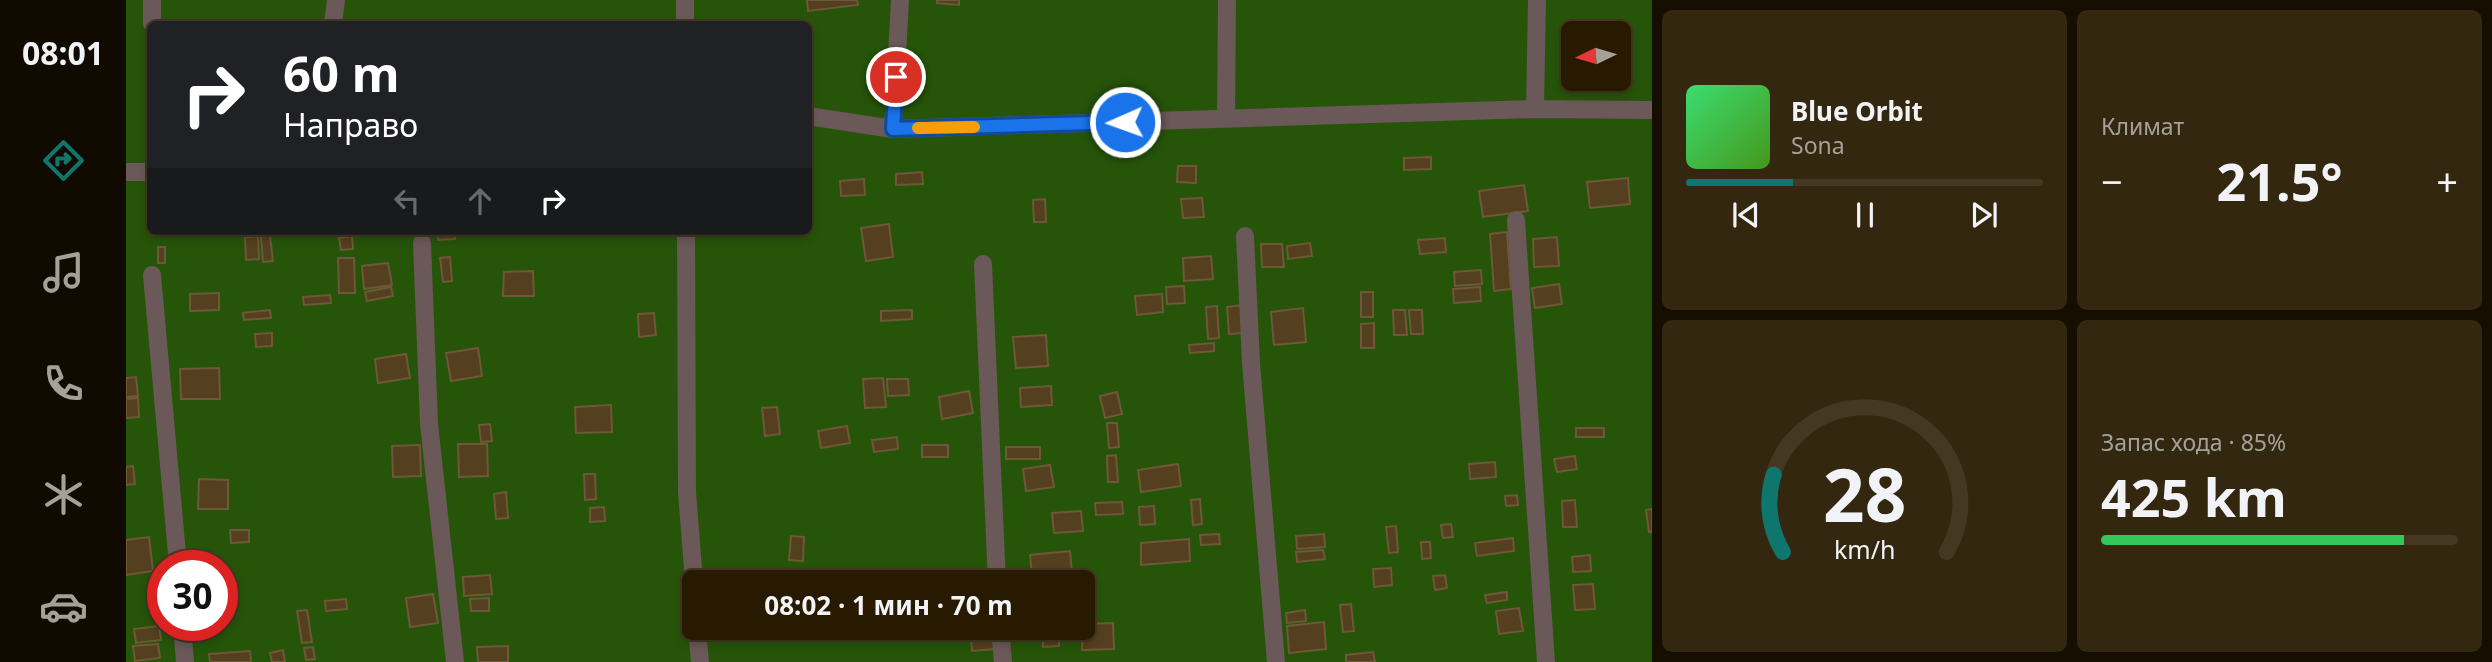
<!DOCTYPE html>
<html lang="ru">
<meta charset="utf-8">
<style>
:root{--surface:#281a01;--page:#342710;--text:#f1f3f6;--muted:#a5a199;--line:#443823;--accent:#0f766e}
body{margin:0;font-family:"Noto Sans",sans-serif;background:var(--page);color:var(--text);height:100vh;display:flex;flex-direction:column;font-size:26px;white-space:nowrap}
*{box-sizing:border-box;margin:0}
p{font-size:23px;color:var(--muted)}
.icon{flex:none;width:38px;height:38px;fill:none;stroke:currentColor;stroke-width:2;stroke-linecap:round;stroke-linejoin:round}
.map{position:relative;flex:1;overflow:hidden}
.details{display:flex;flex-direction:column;gap:10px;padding:10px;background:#160e01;width:840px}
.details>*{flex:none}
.hud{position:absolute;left:21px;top:21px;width:665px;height:214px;border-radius:10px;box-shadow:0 4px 10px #0003,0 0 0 2px var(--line);background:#202124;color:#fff;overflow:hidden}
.needle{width:46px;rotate:265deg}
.fabs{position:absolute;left:1435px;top:21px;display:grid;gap:14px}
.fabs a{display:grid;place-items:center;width:70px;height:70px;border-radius:10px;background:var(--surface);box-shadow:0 4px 10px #0003,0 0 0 2px var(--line);font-size:35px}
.speed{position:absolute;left:21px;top:550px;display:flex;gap:14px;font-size:35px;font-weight:700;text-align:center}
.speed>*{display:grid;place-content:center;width:91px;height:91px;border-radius:50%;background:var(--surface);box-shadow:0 4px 10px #0003,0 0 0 2px var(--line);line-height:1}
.speed .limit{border:10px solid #d22;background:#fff;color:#111}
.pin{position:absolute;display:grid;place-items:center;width:60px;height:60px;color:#fff;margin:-30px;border:4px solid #fff;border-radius:50%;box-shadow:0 2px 7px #0007}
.me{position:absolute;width:77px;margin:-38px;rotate:268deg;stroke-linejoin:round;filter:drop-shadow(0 0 5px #0008)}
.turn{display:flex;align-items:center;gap:24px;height:147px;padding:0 21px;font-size:32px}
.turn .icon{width:91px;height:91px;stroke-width:2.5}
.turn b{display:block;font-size:49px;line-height:60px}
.lanes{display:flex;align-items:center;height:66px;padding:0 21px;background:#0003;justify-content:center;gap:35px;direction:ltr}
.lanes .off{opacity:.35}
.big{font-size:52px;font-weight:700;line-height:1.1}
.details .tile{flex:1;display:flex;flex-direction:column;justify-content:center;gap:10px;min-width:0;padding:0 24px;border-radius:10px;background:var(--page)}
.details .dial{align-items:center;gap:0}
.dial svg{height:182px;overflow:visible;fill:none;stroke:var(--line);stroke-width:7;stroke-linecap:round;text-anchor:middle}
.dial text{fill:var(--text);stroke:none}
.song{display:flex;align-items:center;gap:21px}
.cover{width:84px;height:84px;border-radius:10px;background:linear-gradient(135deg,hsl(140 70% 55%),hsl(100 70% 35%))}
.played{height:7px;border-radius:4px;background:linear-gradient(90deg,var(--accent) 30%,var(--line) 30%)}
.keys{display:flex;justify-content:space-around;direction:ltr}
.heat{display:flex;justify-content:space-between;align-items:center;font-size:38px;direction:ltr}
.charge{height:10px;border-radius:5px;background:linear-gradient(90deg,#34c759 85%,var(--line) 0)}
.details .tiles{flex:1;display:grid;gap:10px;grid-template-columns:repeat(2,1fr)}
.trip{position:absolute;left:556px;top:570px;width:413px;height:70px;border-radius:10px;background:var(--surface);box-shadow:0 4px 10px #0003,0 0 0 2px var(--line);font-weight:700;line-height:70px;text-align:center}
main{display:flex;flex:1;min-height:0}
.tab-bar{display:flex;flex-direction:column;width:126px;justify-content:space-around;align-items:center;background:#100a00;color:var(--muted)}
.tab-bar .icon{width:49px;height:49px}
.tab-bar .selected{color:var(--accent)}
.tab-bar b{font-size:32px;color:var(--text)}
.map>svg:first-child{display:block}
</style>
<main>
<nav class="tab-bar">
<b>08:01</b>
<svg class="icon selected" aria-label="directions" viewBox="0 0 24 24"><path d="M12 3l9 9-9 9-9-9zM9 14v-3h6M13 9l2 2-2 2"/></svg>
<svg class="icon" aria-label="music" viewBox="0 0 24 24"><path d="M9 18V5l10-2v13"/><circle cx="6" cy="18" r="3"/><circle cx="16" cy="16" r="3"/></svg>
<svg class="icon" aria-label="phone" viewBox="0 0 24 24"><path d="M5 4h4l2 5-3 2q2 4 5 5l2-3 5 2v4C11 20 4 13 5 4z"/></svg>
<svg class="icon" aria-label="climate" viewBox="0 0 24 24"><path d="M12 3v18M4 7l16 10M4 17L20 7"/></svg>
<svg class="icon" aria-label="car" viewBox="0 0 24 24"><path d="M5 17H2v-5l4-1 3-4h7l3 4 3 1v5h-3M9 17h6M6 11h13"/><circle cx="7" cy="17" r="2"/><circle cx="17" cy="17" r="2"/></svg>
</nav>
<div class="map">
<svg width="1526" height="662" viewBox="0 0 1526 662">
<rect width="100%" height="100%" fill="#352201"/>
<path fill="#265409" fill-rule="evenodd" d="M0,0H1526V662H0ZM24,24H682V231H24ZM1447,33H1493V79H1447ZM37,565H96V625H37ZM569,583H957V628H569Z"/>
<path fill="#543f1f" stroke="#6d5837" stroke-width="2" d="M681,0H731L732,5L682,11Z
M811,0H833V5L811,3Z
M1305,157V169L1278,170V158Z
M1052,166H1070V183L1051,182Z
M796,172L797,184L770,185V174Z
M1502,178L1504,204L1464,208L1461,182Z
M738,179L739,195L715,196L714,181Z
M1398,185L1402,211L1357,217L1353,191Z
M1076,198L1078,217L1057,218L1055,199Z
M919,199L920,222H908L907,200Z
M763,224L767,257L740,261L735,228Z
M311,231H328L329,239L312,240Z
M1381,232L1385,289L1368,291L1364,234Z
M144,235L147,261L137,262L135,236Z
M132,236L133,259L120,260L119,237Z
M226,236L227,249L215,250L213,238Z
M1431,237L1433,266L1408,267L1407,239Z
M1319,238L1320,252L1294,254L1292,240Z
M1184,243L1186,256L1162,259L1161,246Z
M1135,244H1156L1158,267H1136Z
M32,247H39V263H32Z
M1085,256L1087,279L1058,281L1057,258Z
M324,257L326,281L317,282L314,258Z
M212,258H228L229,293H213Z
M262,263L266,285L238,289L236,266Z
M1355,270L1356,284L1329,286L1328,272Z
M407,271L408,296H377L378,272Z
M1433,284L1436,304L1409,308L1406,288Z
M1058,286L1059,303L1041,304L1040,287Z
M265,287L267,296L241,301L239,292Z
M1354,287L1355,301L1328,303L1327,289Z
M1235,292H1247V317H1235Z
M93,293V310L64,311V294Z
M1036,294L1037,312L1011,315L1009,296Z
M204,295L205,303L178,305L177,297Z
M1116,305L1118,333L1103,334L1101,307Z
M1091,306L1093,338L1082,339L1080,307Z
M1177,308L1180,342L1148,345L1145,312Z
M144,310L145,318L118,320L117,313Z
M786,310V319L755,321V311Z
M1267,310H1279L1281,335H1268Z
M1283,310H1296L1297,334H1285Z
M528,313L530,335L513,337L512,314Z
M1248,323V348H1235V324Z
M146,333V346L130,347L129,334Z
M920,335L922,366L890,368L887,337Z
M1088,343V351L1064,353L1063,345Z
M352,348L356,376L325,381L320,353Z
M280,354L284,378L252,383L249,359Z
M93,368L94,399H55L54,369Z
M10,377L12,396L0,397V378Z
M757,378L760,407L739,408L737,379Z
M761,379H782L783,395L762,396Z
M925,386L926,405L895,407L894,388Z
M843,391L847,413L816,419L813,397Z
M991,392L996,414L979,418L974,396Z
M12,398L13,417L0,418V399Z
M485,405L486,432L450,433L449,407Z
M651,407L654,434L639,436L636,408Z
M981,423H991L993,447L983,448Z
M364,424L366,441L355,442L353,425Z
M721,426L724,443L695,448L692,431Z
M1450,428H1478V437H1450Z
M771,437L772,449L748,452L746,440Z
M332,444H361L362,476L333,477Z
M294,445L295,476L267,477L266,446Z
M796,445H822V457H796Z
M880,447H914V459H880Z
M990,455L992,482H982L981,456Z
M1449,456L1451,469L1431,472L1428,459Z
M1369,462L1370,477L1344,479L1343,464Z
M1052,464L1055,486L1015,492L1012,470Z
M924,465L928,487L900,491L897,469Z
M7,466L9,484L0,485V467Z
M458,474H469L470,499L459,500Z
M73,479L102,480V509H72Z
M380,492L382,518L370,519L368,494Z
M1391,495L1392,505L1380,506L1379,496Z
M1074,499L1076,524L1067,525L1065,500Z
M1449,500L1451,527H1437L1436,501Z
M996,502L997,514L970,515L969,503Z
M1028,506L1029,524L1014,525L1013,507Z
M478,507L479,521L464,522V508Z
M1526,509V532H1523L1520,510Z
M955,511L957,531L928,533L926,513Z
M1325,524L1327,537L1317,538L1315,525Z
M1270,526L1272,552L1263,553L1260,527Z
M104,530H123V542L105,543Z
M1093,534L1094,544L1075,545L1074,535Z
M1198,534L1199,547L1171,549L1170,536Z
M665,536L678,537L677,561L663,560Z
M23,537L27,571L0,575V540Z
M1387,538L1388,551L1351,556L1349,543Z
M1063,539L1064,561L1015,565V543Z
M1295,542H1304L1305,558L1296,559Z
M1197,550L1199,559L1171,562L1170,552Z
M944,551L947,583H907L904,555Z
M1464,555L1465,571L1447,572L1446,557Z
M1265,568L1266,585L1248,587L1247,569Z
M96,573H100L101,601H96Z
M37,575V611L29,612L25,576Z
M364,575L366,594L338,596L337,577Z
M1319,575L1321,588L1309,590L1307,576Z
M1467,584L1469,609L1449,610L1447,585Z
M1381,592V600L1361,603L1359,595Z
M307,594L312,623L284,627L280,598Z
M363,598V611H345L344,599Z
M220,599L221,609L200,611L199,601Z
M1225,604L1228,631L1217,632L1214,605Z
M1393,608L1397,631L1373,634L1370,611Z
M181,610L186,642L176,643L171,611Z
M1179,610L1180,621L1161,623L1160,613Z
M1198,622L1200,649L1163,653L1161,626Z
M987,623L988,649L956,650L957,624Z
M33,626L35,640L10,643L8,629Z
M844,628H868L869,649L846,651Z
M933,631V646L917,647V632Z
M32,644L34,658L9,661L7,646Z
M382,646V662H352L351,647Z
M187,647L189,659L180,660L178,648Z
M157,650L159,662H146L144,653Z
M124,651L125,662H84L83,654Z
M1247,652L1249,662H1220V655Z"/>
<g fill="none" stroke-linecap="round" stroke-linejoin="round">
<path stroke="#6b5859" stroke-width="18" d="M559,0V24
M26,24V0
M207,24L210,0
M1409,109L1411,0
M682,116L767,129L1409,109L1526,110
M1100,118L1101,0
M767,129L774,0
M0,172H24
M1390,220L1420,662
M560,231L561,492L569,594
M1119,236L1125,363L1150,662
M296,243L303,424L329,662
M857,264L871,583
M26,275L52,565
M56,625L59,662
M571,628L574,662
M874,628L877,662"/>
</g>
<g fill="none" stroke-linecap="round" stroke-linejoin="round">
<defs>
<path id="route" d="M770,77L767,129L999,122"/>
</defs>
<use href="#route" stroke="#114b97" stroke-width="18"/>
<use href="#route" stroke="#1a73e8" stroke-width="12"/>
<path stroke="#f59e0b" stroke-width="12" d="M792,128L848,127"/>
</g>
</svg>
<div class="fabs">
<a><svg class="needle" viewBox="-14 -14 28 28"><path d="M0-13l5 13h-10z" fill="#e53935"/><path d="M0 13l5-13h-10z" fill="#a5a199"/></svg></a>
</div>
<div class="speed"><div class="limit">30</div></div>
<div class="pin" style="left:770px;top:77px;background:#d93025"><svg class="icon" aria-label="arrive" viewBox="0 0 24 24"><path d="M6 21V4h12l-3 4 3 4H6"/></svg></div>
<svg class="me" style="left:999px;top:122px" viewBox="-20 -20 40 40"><circle r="17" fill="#1a73e8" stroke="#fff" stroke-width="3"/><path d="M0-11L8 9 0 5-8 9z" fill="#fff"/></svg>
<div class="trip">08:02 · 1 мин · 70 m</div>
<div class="hud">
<div class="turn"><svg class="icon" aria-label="right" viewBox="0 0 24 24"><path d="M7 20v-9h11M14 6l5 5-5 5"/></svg><div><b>60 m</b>Направо</div></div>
<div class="lanes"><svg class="icon off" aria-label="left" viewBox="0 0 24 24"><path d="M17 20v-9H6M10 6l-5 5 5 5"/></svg><svg class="icon off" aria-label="ahead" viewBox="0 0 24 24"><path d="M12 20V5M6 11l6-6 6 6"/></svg><svg class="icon" aria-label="right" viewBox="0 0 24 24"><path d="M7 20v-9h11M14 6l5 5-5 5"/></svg></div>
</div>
</div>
<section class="details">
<div class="tiles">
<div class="tile">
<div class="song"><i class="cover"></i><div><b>Blue Orbit</b><p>Sona</p></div></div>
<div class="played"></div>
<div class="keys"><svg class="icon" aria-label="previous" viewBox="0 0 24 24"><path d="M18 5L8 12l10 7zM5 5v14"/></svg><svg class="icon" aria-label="pause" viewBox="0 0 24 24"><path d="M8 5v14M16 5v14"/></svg><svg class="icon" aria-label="next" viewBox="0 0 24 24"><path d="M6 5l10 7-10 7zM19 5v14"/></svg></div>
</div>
<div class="tile"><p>Климат</p>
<div class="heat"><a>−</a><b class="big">21.5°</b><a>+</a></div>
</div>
<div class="tile dial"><svg viewBox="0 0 100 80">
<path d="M14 69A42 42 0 1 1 86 69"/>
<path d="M14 69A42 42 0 0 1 10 35" stroke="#0f766e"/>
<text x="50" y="56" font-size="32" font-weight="700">28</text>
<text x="50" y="72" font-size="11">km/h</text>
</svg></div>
<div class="tile"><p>Запас хода · 85%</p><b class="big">425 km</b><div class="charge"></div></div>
</div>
</section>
</main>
